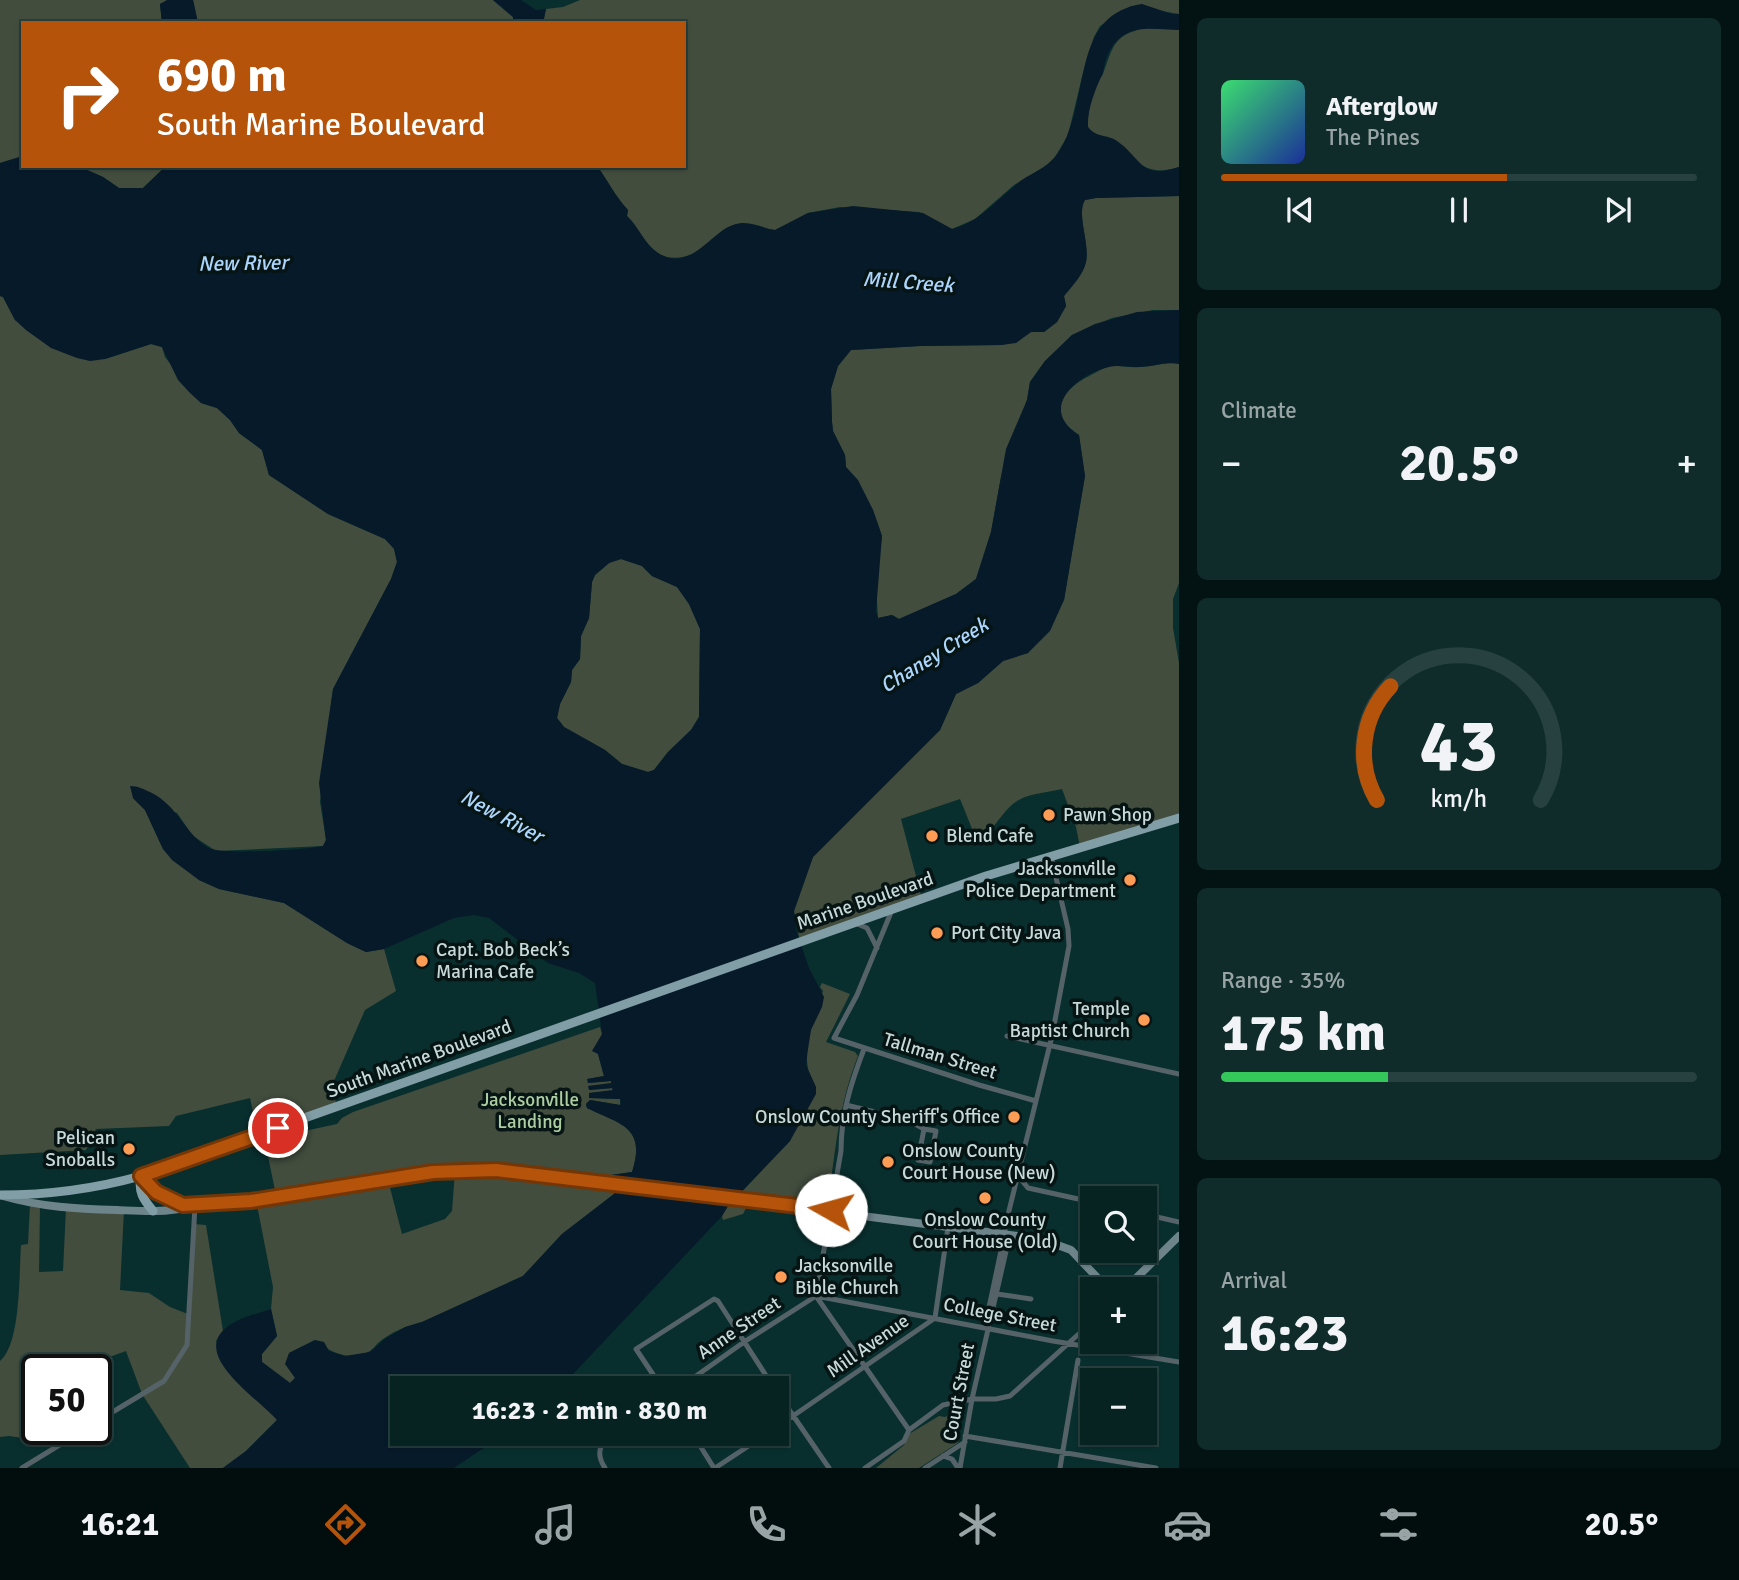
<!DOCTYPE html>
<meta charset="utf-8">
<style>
:root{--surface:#062322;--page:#0f2b2a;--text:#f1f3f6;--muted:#98a4a5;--line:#274040;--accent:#b45309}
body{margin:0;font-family:Signika,sans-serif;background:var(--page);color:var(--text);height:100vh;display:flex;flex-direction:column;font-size:26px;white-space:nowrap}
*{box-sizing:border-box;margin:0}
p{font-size:23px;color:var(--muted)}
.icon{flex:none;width:38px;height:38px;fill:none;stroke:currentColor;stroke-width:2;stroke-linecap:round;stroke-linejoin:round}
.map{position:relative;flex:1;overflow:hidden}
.side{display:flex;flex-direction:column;gap:18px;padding:18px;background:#031313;width:560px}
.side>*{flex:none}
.top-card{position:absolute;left:21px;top:21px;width:665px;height:147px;border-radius:0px;box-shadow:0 2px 5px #0004,0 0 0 2px var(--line);background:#b45309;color:#fff;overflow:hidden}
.controls{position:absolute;left:1080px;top:1186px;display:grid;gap:14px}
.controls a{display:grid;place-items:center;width:77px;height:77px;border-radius:0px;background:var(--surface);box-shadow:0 2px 5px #0004,0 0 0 2px var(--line);font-size:35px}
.speed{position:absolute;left:21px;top:1354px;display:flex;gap:14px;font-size:35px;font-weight:700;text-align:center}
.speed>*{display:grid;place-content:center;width:91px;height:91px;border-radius:50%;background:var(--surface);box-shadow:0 2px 5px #0004,0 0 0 2px var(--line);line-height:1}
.speed .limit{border:4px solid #111;border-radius:10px;background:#fff;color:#111}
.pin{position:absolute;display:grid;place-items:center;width:60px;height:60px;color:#fff;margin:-30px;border:4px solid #fff;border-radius:50%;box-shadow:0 2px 7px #0007}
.me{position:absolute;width:77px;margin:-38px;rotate:277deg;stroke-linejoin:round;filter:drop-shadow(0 0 5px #0008)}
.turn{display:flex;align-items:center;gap:24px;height:147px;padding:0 21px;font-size:32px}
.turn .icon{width:91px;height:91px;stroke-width:2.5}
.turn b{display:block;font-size:49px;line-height:60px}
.big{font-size:52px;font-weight:800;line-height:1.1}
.side .widget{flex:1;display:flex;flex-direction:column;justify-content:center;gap:10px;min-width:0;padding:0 24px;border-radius:10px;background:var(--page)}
.side .dial{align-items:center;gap:0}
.dial svg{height:182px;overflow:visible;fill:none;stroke:var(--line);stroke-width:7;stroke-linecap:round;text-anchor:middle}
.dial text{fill:var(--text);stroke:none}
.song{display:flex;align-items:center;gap:21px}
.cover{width:84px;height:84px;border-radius:10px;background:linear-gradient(135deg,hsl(140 70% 55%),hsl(230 70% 35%))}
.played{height:7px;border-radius:4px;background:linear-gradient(90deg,var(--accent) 60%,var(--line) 60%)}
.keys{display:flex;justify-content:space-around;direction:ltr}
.heat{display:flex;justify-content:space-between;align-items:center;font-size:38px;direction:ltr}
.charge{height:10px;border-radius:5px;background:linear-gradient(90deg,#34c759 35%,var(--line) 0)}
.trip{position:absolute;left:390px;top:1376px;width:399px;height:70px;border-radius:0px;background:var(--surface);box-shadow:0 2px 5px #0004,0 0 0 2px var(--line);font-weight:800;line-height:70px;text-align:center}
.menu{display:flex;height:112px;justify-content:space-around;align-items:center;background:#020e0e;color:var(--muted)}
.menu .icon{width:49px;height:49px}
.menu .active{color:var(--accent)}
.menu b{font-size:32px;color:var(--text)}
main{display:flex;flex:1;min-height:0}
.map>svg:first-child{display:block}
</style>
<main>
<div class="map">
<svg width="1179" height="1468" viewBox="0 0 1179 1468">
<rect width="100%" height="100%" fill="#082f2e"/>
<path fill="#424d3e" d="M0,0H170L160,4L162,23H23V156L0,163Z
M193,0H493L513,17V23H198Z
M580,0H1179V14L1131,6L1100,26L1094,37L1082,77L1068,135L1054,159L1044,167L1014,185L975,219L952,229L919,212L840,207L808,213L775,230C760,228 744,221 728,227C720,231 714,240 708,245C694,256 673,263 658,253C644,244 639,227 627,216L628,210C615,196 608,181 597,166H684V23H543L546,9L563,7Z
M1145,28L1179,30V167C1154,175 1142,169 1125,149C1121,145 1117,141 1112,139C1102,135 1095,137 1088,127C1087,115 1091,95 1097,83C1099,78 1101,78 1103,74C1113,47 1113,35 1145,28Z
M78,166H166L143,188H119L103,177Z
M1179,196V310H1153L1112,318L1072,335L1045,361L1030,382L1027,400L1001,477L991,532L976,579L956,594L899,619L892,615L878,618L876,587L882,536L873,510L857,480L846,467L845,455L833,431L832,422L831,389L838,366L851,350L920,346L1001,345L1016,342L1031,332H1044L1057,322L1066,306L1064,296C1072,285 1083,275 1086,262C1090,243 1076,214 1085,200L1096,198Z
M0,296L3,297L15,320L105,359L151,344L162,347L165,357L201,403L217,408L230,420L239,433L262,450L269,475L328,514L385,539L394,548L397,562L391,579L333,689L320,802L326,840L323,846L216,851L193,836L177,813L133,798L145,810L163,849L199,880L219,889L284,903L347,943L366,952L384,949L396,991L365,1010L334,1081L336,1107L258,1135L250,1098L176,1116L169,1126L96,1129L86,1150L0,1155Z
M1172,362L1179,364V583L1173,599V628L1179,663V818L1080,847L1076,827L1062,789C1017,798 1017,794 989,833L975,836L960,799L901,819L922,899L800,942L794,911L813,857L940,730L956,694L978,683L1003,661L1028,653L1064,600L1085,476L1079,435C1046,414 1062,389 1091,375C1097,372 1105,367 1111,366C1120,365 1130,368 1139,367C1150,367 1161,364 1172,362Z
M621,559L642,566L652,576L677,587L689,604L700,629L699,717L691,730L668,752L654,770L648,772L622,764L605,750L564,727L557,718L560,704L571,682L572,670L580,659L581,636L589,618L592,582L595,575L609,563Z
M822,983L850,994L826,1042L855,1052L858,1056C838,1107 836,1149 828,1201L753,1194L743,1214L723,1220L722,1216L728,1206L790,1141L793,1132L805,1115L816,1087C796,1059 814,1021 823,991L820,987Z
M600,1027L602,1034L598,1054L604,1076L588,1079V1083L611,1081L612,1084L589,1086V1090L612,1088L613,1091L590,1093V1098L620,1099V1105L590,1100L586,1104L587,1108C619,1124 647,1126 632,1172L604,1176L508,1165L454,1164L275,1190L266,1147L309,1130L337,1124L342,1118L353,1112Z
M455,1171L616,1184L614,1194L562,1234L523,1276L422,1322C406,1326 391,1332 378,1343C375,1346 373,1349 370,1351C352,1363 329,1352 315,1340L289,1353L295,1378L290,1383L262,1362V1354L277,1336L271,1309L273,1287L256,1200L388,1180L402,1234L445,1219L452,1211Z
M30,1204L40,1205L39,1272L63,1271L66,1208L124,1210L120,1290L149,1293L170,1307L188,1314L194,1224L206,1225L223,1331L216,1341L277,1420L246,1451L223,1468H190L142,1394L126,1351L82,1367L81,1370H37V1430H55L37,1440L9,1436L0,1437V1361C21,1344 19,1273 21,1245L28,1244Z
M964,1406L958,1443L919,1468H876L904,1445L909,1434L939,1416L945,1417Z"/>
<path fill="#071a2a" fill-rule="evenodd" d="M167,0H193L198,23H162L160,4Z
M493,0H521L536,10L546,9L543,23H513V17Z
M1142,4L1172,14H1179V30C1148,29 1120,22 1106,59C1104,64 1104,70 1102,75C1095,90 1087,110 1088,127C1096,138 1107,134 1117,141C1143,159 1139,180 1179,167V196L1096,198L1085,200C1076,214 1090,243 1086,262C1083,275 1073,285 1064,296L1066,306L1057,322L1044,332H1031L1016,343L1001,345L920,346L851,350L838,366L831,389L832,422L833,431L845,455L846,467L858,480L873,510L882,536L876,611L878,618L892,615L899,619L956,594L976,579L991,532L1006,449L1027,400L1030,382L1045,361L1072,335L1095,324L1137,312L1179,310V364C1165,361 1151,367 1136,367C1128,367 1117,365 1109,367C1077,374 1037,409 1079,435L1085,476L1064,600L1050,631L1028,653L1003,661L978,683L956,694L940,730L813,857L794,911L796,930L809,968L824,997L822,1007L811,1030L808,1049L806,1065L816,1087V1094L790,1141L728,1206L722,1216L560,1388H402V1433H506L454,1468H223L246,1451L277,1420C259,1399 191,1356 226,1328C237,1318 257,1314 271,1309L277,1336L262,1354V1362L290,1383L295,1378L285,1364L289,1353L315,1340L324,1342L329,1351L345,1356L370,1352L386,1338L405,1327L422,1322L523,1276L562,1234L614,1194L617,1177L604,1176L632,1172C647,1126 619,1124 587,1108L586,1104L590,1100L620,1105L621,1102L620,1099L589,1098V1093L613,1090L612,1088L589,1090L588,1086L611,1083V1081L588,1083L587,1079L604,1076L598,1054L592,1051L602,1034L595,983L579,973L548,963L489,918L474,915L454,918L384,949L366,952L347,943L284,903L219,889L199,880L172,860L163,849L145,810L133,798L130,786C138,786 143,789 150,792C179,806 184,834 209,848C221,855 305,850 323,846L326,840L319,783L333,689L391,579L397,562L394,549L385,539L328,514L269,475L262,450L239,433L230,420L217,408L201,403L190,393L178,380L162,347L151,344L105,359L90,361L77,358L51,348L26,330L15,320L3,297L0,296V163L23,156V166H78L103,177L119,188H143L166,166H597C608,181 615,196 628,210L627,216C639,227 644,244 658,253C690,273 710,233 733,225C749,219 761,228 775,230L808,213L853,206L923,213L952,229C979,222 996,201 1017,184C1028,174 1042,171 1052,160C1059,153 1065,142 1068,133C1088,86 1076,14 1142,4ZM621,559L642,566L652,576L677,587L689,604L700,629L699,717L691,730L668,752L654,770L648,772L622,764L605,750L564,727L557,718L560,704L571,682L572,670L580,659L581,636L589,618L592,582L595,575L609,563Z"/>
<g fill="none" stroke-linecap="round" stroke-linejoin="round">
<path stroke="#556368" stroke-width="5" d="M892,910L857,995L834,1038L979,1085L1036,1101
M855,923L867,928L877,948
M1007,1036L1179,1074
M846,1105L908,1120L924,1129L918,1160L930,1162L936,1131L924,1129
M1019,1177L1028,1188L1092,1202
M1144,1214L1179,1222
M997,1294L1031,1299
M816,1296L1053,1341L1179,1362
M816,1296L909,1430
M989,1322L987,1317L1002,1246L1005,1243
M662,1388L636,1349L714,1299L718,1301L774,1388
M679,1388L744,1342L816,1296L841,1151C841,1114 851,1083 864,1049
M777,1392L829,1468
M96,1422L164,1381L187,1345L195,1206
M777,1427L935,1318L948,1227
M692,1433L714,1468
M965,1436L1156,1468
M943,1456L952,1459L958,1468
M22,1468L84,1430
M605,1468C595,1453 600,1442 614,1433
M715,1468L768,1433
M865,1468L904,1441L909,1430L943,1405L972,1399H996L1010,1396L1092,1322
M925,1468L965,1442
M960,1468L972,1399L1007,1247L1005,1243V1227L1052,1036L1069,946L1068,929L1051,856
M1060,1468L1078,1360"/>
<path stroke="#6e848b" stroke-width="8" d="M141,1176C153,1188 166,1203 184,1206C216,1210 258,1200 290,1195C369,1182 448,1165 528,1173L1018,1236L1052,1243L1071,1250L1109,1290
M3,1196C41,1207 77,1209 117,1210C141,1211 164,1213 188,1207
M1124,1290L1179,1236"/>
<path stroke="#819da6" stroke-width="9" d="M141,1176C138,1192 143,1199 153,1211
M0,1195C48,1195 94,1189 141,1176L986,876L1179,818"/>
</g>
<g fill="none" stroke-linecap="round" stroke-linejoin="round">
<defs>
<path id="route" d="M278,1128L141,1176L156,1192L183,1205L251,1201L433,1172L496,1170L831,1210"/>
</defs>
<use href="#route" stroke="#753606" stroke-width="18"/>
<use href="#route" stroke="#b45309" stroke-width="12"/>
</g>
<g fill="#fd9c55" stroke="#061514" stroke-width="2.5">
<circle cx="1049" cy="815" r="7"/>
<circle cx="932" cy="836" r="7"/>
<circle cx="1130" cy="880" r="7"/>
<circle cx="937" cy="933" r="7"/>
<circle cx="422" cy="961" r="7"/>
<circle cx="1144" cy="1020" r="7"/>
<circle cx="1014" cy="1117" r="7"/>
<circle cx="129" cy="1149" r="7"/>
<circle cx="888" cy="1162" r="7"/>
<circle cx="985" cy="1198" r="7"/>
<circle cx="781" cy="1277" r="7"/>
</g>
<g text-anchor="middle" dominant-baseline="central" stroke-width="7" stroke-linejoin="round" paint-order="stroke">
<g font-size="19" fill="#c7dad9" stroke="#061514" text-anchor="start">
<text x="1063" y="815">Pawn Shop</text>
<text x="946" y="836">Blend Cafe</text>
<text x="1116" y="869" text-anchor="end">Jacksonville<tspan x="1116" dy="22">Police Department</tspan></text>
<text x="951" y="933">Port City Java</text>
<text x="436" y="950">Capt. Bob Beck’s<tspan x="436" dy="22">Marina Cafe</tspan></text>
<text x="1130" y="1009" text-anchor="end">Temple<tspan x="1130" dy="22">Baptist Church</tspan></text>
<text x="1000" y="1117" text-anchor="end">Onslow County Sheriff's Office</text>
<text x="115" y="1138" text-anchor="end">Pelican<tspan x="115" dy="22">Snoballs</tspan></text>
<text x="902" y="1151">Onslow County<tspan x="902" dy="22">Court House (New)</tspan></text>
<text x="985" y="1220" text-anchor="middle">Onslow County<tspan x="985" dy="22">Court House (Old)</tspan></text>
<text x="795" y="1266">Jacksonville<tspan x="795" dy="22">Bible Church</tspan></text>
</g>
<g font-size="19" fill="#c7dad9" stroke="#061514">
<text transform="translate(865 901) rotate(-19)">Marine Boulevard</text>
<text transform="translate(940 1056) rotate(17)">Tallman Street</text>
<text transform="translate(419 1059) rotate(-20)">South Marine Boulevard</text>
<text transform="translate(1000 1315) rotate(11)">College Street</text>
<text transform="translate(739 1328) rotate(-34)">Anne Street</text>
<text transform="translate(868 1346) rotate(-35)">Mill Avenue</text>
<text transform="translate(959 1392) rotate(-79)">Court Street</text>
</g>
<g font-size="19" fill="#adcea1" stroke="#061514">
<text x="530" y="1100">Jacksonville<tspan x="530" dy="22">Landing</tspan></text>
</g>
<g font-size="21" font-style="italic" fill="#acd6fd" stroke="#061514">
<text transform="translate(243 263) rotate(-1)">New River</text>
<text transform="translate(908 282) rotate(4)">Mill Creek</text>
<text transform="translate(934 655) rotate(-32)">Chaney Creek</text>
<text transform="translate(502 816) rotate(28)">New River</text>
</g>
</g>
</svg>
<div class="controls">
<a><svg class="icon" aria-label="search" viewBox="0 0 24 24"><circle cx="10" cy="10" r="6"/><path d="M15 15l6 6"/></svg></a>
<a>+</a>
<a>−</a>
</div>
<div class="speed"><div class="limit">50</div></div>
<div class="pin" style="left:278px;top:1128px;background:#d93025"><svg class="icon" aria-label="arrive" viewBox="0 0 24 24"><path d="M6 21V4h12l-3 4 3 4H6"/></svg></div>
<svg class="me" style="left:831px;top:1210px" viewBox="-20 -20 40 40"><circle r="19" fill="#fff"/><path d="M0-13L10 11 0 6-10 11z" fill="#b45309"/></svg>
<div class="trip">16:23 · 2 min · 830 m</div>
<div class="top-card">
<div class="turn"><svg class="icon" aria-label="right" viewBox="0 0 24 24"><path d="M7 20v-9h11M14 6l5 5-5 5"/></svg><div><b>690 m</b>South Marine Boulevard</div></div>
</div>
</div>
<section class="side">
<div class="widget">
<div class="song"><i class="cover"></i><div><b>Afterglow</b><p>The Pines</p></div></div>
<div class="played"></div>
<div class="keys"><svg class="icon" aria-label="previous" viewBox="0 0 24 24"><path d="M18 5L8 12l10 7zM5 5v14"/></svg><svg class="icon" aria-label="pause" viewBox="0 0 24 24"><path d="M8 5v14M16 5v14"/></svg><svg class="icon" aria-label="next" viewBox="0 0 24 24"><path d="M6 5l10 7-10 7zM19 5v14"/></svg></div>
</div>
<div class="widget"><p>Climate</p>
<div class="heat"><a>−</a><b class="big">20.5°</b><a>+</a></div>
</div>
<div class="widget dial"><svg viewBox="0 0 100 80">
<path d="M14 69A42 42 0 1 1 86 69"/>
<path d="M14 69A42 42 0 0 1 20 19" stroke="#b45309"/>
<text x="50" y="56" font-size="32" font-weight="700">43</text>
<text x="50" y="72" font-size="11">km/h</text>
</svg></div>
<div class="widget"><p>Range · 35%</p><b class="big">175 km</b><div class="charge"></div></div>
<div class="widget"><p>Arrival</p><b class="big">16:23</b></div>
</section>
</main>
<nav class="menu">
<b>16:21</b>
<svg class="icon active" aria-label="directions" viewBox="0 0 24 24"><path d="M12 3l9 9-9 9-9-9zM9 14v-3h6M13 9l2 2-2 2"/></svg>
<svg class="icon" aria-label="music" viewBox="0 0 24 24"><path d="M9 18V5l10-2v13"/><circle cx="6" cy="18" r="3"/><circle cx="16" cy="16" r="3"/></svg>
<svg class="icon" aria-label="phone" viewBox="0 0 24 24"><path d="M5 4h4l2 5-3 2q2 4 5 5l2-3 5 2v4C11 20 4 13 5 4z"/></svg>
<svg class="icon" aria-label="climate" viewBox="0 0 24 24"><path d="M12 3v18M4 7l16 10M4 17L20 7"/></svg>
<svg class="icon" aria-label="car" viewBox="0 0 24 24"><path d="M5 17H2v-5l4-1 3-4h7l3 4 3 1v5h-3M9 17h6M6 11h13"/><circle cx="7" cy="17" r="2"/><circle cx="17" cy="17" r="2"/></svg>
<svg class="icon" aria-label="filters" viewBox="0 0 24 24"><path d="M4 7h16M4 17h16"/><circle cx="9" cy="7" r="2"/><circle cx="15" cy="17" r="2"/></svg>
<b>20.5°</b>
</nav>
